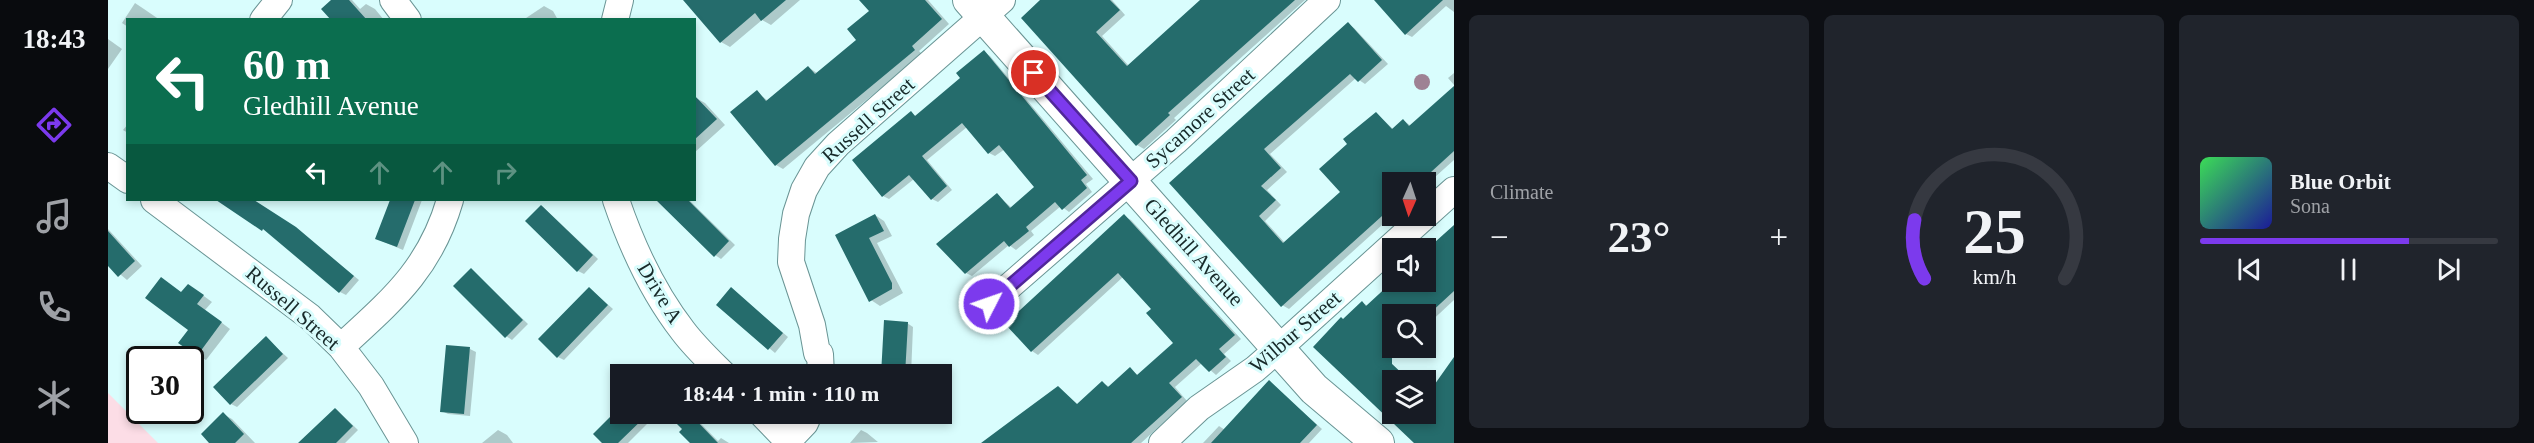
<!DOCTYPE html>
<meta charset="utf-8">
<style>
:root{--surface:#171b24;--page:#20242c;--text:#f1f3f6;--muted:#9ea1a6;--line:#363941;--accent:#7c3aed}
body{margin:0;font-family:"Times New Roman",serif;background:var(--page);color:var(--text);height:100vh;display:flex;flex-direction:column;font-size:22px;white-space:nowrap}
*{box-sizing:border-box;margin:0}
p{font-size:20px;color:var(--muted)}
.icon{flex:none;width:33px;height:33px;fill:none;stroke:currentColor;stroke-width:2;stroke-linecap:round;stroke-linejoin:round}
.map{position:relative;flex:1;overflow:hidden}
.details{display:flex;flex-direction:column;gap:15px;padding:15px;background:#0d0f14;width:1080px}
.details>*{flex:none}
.banner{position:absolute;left:18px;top:18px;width:570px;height:183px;border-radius:0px;box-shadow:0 3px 9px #0003;background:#0b6e4f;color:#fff;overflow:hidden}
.needle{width:39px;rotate:183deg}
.buttons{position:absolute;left:1274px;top:172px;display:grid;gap:12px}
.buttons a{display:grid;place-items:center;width:54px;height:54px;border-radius:0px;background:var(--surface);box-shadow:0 3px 9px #0003;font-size:30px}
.speed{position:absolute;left:18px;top:346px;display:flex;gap:12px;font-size:30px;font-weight:700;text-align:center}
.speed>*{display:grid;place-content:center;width:78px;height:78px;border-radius:50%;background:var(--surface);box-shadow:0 3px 9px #0003;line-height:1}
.speed .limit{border:3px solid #111;border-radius:9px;background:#fff;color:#111}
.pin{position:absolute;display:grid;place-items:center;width:51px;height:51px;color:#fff;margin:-26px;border:3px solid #fff;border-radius:50%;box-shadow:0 2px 6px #0007}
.me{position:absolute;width:66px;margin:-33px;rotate:49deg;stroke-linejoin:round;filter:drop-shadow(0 0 4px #0008)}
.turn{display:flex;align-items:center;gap:21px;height:126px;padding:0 18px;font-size:27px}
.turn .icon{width:78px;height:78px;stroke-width:2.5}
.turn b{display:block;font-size:42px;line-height:51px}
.lanes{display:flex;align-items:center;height:57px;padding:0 18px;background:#0003;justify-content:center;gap:30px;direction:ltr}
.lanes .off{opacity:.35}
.big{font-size:45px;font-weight:800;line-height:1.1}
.details .card{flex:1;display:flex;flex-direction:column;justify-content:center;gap:9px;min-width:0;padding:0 21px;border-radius:9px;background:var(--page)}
.details .dial{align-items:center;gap:0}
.dial svg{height:156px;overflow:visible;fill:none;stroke:var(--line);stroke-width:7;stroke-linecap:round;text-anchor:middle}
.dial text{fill:var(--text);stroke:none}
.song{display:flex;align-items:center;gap:18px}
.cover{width:72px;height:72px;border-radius:9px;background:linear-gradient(135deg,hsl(130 70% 55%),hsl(240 70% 35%))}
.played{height:6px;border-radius:3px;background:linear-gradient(90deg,var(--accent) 70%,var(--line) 70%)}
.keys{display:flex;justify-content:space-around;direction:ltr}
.heat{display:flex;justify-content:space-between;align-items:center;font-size:33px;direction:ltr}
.details .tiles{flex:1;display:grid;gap:15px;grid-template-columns:repeat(3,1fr)}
.trip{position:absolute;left:502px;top:364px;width:342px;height:60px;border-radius:0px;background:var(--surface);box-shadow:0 3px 9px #0003;font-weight:800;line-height:60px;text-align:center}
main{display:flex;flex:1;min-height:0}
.tabs{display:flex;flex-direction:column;width:108px;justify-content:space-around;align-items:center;background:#090b0e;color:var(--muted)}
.tabs .icon{width:42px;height:42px}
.tabs .current{color:var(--accent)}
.tabs b{font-size:27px;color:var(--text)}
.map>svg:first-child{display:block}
</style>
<main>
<nav class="tabs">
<b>18:43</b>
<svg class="icon current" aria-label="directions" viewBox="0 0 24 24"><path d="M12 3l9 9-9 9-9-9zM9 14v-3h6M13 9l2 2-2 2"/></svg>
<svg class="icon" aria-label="music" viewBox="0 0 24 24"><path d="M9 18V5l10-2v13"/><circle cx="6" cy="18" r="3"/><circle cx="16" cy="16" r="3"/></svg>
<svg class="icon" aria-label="phone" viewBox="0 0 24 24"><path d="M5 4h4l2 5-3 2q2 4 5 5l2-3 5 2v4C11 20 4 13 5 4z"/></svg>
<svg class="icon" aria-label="climate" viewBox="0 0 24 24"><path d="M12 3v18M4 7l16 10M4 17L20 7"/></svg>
</nav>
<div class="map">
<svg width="1346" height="443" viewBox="0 0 1346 443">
<rect width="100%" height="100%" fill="#d9fdfd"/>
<path fill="#fcdde6" d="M0,393L50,443H0Z"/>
<path fill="#0003" d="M225,0H244L252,9L258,4L267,9L276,20H223Z
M577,0H692L663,25L654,20L622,47L613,42Z
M753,0H820L841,24L811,51L814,54L675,169L668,165L649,92L660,101L700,67L709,73L750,40L763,12Z
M935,0H1004L1017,15L994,36L1021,66L1094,0H1197L1066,118L1068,120L1036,149L1029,145Z
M1268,0H1346V12L1338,6L1304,37L1298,34Z
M27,3L36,9L52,20H20V27L14,23Z
M436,6L445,11L450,20H415Z
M1240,24L1246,28L1280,64L1257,84L1248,78L1162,154L1179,172L1159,190L1173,205L1157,221L1177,243L1234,192L1241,144L1268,113L1285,129L1295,120L1303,126L1346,88V160L1317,186V183H1284V216L1181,309L1174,305L1063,183Z
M0,39L14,49L0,69Z
M876,52L882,56L985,179L978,184L984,192L961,212L953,206L923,231L926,235L908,250L901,245L864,276L858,273L889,195L904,208L928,187L897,149L887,156L881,153L859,127L819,160L844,190L830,202L824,199L806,179L781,199L775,196L803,113L808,116L854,78Z
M1346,73V85L1340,78Z
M588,98L597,103L617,125L586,153Z
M20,124V133L15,130Z
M112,200H144L194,234L251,280L238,295L232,292L161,232Z
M283,200H314L295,250L269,239Z
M561,200H581L627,245L613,259L607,255L555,205Z
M434,206L490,259L476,274L470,271Z
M767,215L776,221L784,236L769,243L795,293L772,306L763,300L729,236Z
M1016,216L1023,220L1133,339L1116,354L1123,361L1108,375L1094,363L1067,387L1079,401L1033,443H875L950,388L970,405L994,383L1002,387L1022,369L1031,376L1067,343L1045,309L1015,277L930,355L924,351Z
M1346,227V300L1317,327V315H1284V348H1295L1281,361L1302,381H1284V414H1317V395L1346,443H1309L1207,347L1255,303L1260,306L1286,282H1317V253Z
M0,229L34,266L19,280L0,264Z
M363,269L420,324L404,340L398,336Z
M53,279L74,293L89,291L104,302L97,310L122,329L98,360L89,355L83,329Z
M482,289L505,309L456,360L450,357Z
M624,289L680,337L667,353L610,305Z
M799,323L805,327L803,375H774Z
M158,338L180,358L129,407L123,404Z
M362,349L368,352L362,416L340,414L334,411Z
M1161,382L1214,429L1201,443H1095L1111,426L1117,430Z
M513,408V414H549L520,443H497L487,434Z
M228,409L250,430L237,443H193Z
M115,414L124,419L147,443H103Z
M570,414H583L610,441L613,438L621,443H584Z
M390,430L399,435L405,443H374Z
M753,430L759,433L770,442L742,443Z"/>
<path fill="#256c6c" d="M223,0H241L259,20H223L213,9Z
M575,0H678L653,21L647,13L612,43Z
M751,0H817L834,19L804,46L807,50L667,166L622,112L649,90L658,101L700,66L707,74L748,40L739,29L761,11Z
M932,0H1002L1012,10L988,32L1019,66L1092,0H1187L1060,113L1062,115L1028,146L913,18Z
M1266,0H1335L1297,35Z
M1240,22L1274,60L1250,82L1242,74L1156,149L1173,168L1153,186L1168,200L1151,216L1175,243L1232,192L1211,169L1239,144L1235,139L1268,112L1284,129L1295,119L1301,126L1346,86V151L1311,183H1284V207L1173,307L1061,183Z
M876,50L979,175L973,180L979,188L954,210L947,202L918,227L921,231L901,247L896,241L857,274L828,244L889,193L902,208L926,187L891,145L880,154L854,123L814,156L839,186L823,200L801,175L774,197L744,160L803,111L807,116L852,78L848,73Z
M586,95L609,119L586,140Z
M108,200H146L188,227L246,276L231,293L155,229L154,231Z
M282,200H307L289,247L267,239Z
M548,200H580L621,241L606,257Z
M433,205L485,255L469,272L417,221Z
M767,214L776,231L761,238L784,283V289L761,302L727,235Z
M1016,214L1127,335L1111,349L1118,357L1101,372L1088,359L1061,383L1074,397L1023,443H873L950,386L969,404L994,381L1000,387L1022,367L1029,375L1065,343L1038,313L1043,309L1010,273L923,352L897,324Z
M1346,225V291L1320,315H1284V364L1302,381H1284V414H1317V398L1346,357V443H1306L1205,347L1233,317L1235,319L1254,301L1258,306L1284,282H1317V251Z
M0,231L27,261L10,277L0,266Z
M363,268L415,320L397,338L345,286Z
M53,277L73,292L80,284L96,295L89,304L114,322L89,356L70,343L80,330L37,298Z
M481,287L500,305L449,358L430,339Z
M623,287L675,333L660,350L608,305Z
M776,320L800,322L797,375H773Z
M158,336L175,354L122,405L105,387Z
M338,345L362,347L356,414L332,412Z
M1161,380L1209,425L1192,443H1103Z
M227,408L245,426L228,443H190Z
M115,412L136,434L127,443H101L93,434Z
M505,414H540L510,443H494L485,434Z
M559,414H582L610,443H582L571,432L574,429Z"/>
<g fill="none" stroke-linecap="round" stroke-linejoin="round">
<defs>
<path id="minor" d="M285,0L300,20
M155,20L171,0
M507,20L512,0
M0,166L20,180
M46,200L202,317L233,347L263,386L297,443
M508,200C524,247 544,291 575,331C587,347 602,361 616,375
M1317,216L1346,190
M881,304L1068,141L1219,0
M233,347C284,300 322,269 342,200
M713,375L712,354L709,353L704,325L683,262L684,239L688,214L696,190L709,167L730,144L894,0
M654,414L680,441
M678,443L697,423L701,414
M1054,443L1091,408L1147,369L1171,348L1317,216"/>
<path id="tertiary" d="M861,0L1206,389L1270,443"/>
</defs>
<use href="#minor" stroke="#699494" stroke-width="28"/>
<use href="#tertiary" stroke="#699494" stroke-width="34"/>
<use href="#minor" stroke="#fff" stroke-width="26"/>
<use href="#tertiary" stroke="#fff" stroke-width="32"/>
</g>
<circle fill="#9e8294" cx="1314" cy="82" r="8"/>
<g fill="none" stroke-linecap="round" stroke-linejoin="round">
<defs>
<path id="route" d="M881,304L1023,181L926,73"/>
</defs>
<use href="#route" stroke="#51269a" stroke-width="15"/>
<use href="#route" stroke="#7c3aed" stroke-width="10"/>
</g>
<g text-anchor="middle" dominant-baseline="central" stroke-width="6" stroke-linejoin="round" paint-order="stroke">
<g font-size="21" fill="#172929" stroke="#d9fdfd">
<text transform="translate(1092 118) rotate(-42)">Sycamore Street</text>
<text transform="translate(760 120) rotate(-42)">Russell Street</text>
<text transform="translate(1086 252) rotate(48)">Gledhill Avenue</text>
<text transform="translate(552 293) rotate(59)">Drive A</text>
<text transform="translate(185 308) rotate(41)">Russell Street</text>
<text transform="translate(1187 332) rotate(-41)">Wilbur Street</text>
</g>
</g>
</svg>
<div class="buttons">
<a><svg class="needle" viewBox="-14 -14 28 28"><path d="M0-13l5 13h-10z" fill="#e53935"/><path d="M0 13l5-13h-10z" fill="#9ea1a6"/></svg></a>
<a><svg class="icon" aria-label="sound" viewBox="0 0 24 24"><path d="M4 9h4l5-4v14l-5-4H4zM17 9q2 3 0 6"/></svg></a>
<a><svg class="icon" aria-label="search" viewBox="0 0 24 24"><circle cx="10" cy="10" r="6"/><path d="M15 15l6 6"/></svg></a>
<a><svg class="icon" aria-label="layers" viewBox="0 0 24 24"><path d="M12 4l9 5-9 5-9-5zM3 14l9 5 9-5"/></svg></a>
</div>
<div class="speed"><div class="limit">30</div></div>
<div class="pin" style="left:926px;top:73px;background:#d93025"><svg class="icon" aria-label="arrive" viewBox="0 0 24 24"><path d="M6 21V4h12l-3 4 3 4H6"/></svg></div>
<svg class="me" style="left:881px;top:304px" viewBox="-20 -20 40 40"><circle r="17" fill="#7c3aed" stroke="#fff" stroke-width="3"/><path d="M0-11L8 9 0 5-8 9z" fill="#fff"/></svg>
<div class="trip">18:44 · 1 min · 110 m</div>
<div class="banner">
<div class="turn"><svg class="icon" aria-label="left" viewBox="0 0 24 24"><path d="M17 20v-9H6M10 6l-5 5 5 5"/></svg><div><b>60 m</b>Gledhill Avenue</div></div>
<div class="lanes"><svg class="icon" aria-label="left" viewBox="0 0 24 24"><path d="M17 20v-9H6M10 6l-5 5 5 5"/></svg><svg class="icon off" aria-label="ahead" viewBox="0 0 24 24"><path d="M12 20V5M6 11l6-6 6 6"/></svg><svg class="icon off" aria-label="ahead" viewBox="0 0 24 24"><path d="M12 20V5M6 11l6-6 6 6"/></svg><svg class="icon off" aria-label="right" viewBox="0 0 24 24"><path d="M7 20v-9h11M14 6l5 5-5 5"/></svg></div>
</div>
</div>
<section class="details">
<div class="tiles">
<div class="card"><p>Climate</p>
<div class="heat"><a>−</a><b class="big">23°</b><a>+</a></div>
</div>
<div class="card dial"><svg viewBox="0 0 100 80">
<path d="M14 69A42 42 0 1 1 86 69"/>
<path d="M14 69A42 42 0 0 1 9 39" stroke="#7c3aed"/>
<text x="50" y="56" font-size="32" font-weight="700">25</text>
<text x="50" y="72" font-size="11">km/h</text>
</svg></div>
<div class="card">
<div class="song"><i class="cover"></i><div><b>Blue Orbit</b><p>Sona</p></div></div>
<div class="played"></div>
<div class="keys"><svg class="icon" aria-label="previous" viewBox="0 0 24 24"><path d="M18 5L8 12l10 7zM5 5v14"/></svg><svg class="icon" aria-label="pause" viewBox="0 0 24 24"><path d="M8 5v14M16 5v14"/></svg><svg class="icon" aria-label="next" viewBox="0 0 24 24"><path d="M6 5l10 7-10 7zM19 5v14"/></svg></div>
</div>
</div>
</section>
</main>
